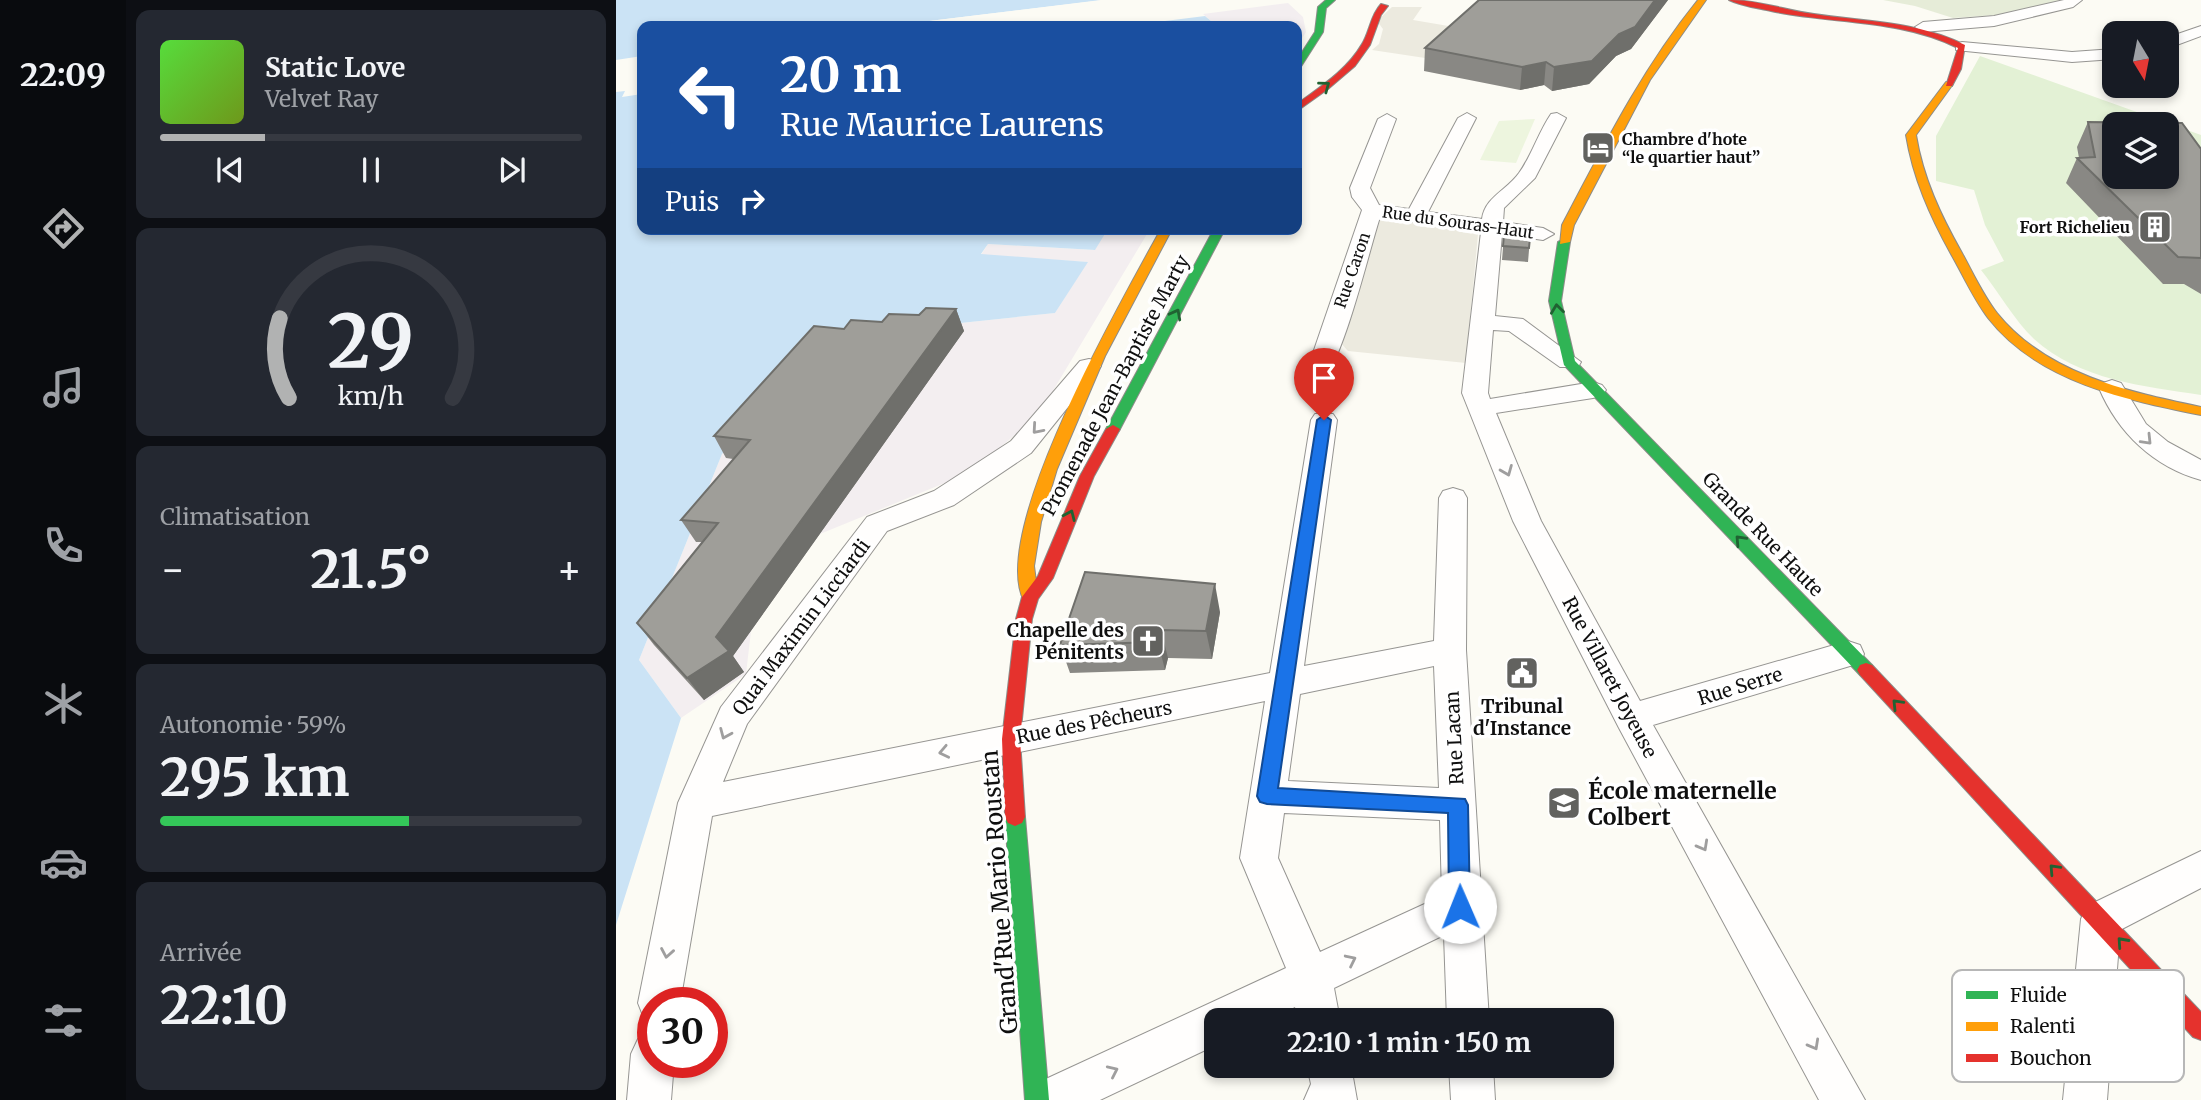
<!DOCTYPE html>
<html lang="fr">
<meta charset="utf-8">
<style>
:root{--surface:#171b24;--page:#242831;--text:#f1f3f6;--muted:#9ea1a6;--line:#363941;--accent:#b1b2b2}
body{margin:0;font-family:Merriweather,serif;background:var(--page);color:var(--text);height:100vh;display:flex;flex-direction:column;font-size:26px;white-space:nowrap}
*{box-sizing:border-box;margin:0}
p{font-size:23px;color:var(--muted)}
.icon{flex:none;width:38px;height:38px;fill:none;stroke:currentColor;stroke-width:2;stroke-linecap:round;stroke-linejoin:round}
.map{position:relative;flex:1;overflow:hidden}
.drawer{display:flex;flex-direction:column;gap:10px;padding:10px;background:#0d0f14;width:490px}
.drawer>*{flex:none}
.top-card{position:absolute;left:21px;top:21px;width:665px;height:214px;border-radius:14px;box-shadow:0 4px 10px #0003;background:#1a4fa0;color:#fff;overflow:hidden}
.needle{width:46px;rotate:170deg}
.tools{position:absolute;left:1486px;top:21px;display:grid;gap:14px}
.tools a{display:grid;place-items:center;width:77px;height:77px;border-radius:14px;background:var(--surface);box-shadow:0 4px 10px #0003;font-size:35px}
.speed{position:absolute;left:21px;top:987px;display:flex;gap:14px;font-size:35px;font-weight:700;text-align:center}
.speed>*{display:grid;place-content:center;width:91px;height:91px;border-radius:50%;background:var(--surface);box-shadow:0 4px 10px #0003;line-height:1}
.speed .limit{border:10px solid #d22;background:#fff;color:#111}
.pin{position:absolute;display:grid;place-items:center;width:60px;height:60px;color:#fff;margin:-72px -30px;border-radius:50% 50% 50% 0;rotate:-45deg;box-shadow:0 0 7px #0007}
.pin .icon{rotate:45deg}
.me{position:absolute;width:77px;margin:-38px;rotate:359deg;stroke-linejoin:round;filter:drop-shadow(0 0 5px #0008)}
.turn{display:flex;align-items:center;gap:24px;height:147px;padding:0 28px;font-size:32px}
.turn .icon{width:91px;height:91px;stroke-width:2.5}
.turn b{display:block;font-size:49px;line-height:60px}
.then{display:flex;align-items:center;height:66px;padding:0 28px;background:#0003;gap:14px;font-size:26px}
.big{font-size:52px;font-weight:700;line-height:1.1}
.drawer .card{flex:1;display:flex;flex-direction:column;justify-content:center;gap:10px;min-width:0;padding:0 24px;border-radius:14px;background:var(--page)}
.drawer .dial{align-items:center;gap:0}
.dial svg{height:182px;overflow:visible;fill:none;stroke:var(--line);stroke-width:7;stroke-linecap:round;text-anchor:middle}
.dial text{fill:var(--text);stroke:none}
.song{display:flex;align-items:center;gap:21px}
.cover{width:84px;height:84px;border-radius:10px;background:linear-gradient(135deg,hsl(110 70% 55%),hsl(80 70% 35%))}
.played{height:7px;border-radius:4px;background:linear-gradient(90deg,var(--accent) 25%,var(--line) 25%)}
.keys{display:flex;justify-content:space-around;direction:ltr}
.heat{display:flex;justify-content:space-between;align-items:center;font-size:38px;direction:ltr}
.charge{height:10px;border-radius:5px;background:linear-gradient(90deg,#34c759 59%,var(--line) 0)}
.trip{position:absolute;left:588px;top:1008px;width:410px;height:70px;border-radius:14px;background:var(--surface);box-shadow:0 4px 10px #0003;font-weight:700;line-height:70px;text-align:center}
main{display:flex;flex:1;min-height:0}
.tabs{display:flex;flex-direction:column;width:126px;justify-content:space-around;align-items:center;background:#090b0e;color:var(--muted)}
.tabs .icon{width:49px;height:49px}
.tabs .on{color:var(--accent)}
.tabs b{font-size:32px;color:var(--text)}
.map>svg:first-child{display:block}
</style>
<main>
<nav class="tabs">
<b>22:09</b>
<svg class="icon on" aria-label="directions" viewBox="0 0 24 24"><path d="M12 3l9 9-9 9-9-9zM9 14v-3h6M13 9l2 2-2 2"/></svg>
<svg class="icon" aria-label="music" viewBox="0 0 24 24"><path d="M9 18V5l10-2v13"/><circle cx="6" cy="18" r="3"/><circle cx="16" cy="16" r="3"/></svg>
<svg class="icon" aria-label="phone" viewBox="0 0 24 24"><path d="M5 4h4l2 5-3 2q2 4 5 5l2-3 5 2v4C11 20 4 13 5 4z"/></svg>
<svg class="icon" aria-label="climate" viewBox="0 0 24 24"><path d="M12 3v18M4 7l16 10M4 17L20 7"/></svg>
<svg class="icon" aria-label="car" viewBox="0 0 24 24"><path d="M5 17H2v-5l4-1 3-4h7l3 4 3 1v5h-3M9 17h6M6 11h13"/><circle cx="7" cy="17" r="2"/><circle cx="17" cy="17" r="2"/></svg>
<svg class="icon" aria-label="filters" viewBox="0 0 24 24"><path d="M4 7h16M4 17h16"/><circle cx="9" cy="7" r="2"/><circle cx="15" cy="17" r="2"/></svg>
</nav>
<section class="drawer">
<div class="card">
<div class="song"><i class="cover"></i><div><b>Static Love</b><p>Velvet Ray</p></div></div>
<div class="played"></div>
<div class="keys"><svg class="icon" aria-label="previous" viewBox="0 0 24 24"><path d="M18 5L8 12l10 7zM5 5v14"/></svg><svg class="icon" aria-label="pause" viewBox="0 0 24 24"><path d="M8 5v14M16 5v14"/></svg><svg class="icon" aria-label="next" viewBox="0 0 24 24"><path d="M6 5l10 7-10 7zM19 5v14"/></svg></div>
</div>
<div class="card dial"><svg viewBox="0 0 100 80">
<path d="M14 69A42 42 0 1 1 86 69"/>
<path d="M14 69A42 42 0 0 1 10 34" stroke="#b1b2b2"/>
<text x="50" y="56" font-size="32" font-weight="700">29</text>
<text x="50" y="72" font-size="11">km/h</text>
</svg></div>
<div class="card"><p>Climatisation</p>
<div class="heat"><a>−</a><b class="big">21.5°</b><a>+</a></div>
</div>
<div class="card"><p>Autonomie · 59%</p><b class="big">295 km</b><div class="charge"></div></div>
<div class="card"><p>Arrivée</p><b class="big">22:10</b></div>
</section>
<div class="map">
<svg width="1585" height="1100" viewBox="0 0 1585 1100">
<rect width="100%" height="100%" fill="#fcfbf4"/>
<path fill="#f3eef0" d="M672,3L687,17L690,32L681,47V26H601L587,14Z
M492,229H534L429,404L407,428L373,457L341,478L204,534L135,631L130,674L65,718L23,660L106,454L206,341L220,336L439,313L471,262L365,255L372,244L478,250Z"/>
<path fill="#e3f1d5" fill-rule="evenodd" d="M1364,56L1585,135V395C1527,386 1463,380 1418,339C1398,320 1382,291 1365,270L1388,261L1369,225L1358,190L1320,181V136ZM1498,124H1550V177H1498Z"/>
<path fill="#e6ecd8" d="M1267,0H1446L1380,15L1337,18L1299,6Z"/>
<path fill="#edf5de" d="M919,119L900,163L864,160L883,121Z"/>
<path fill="#eceadf" d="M776,7H806L797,20L868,32L849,64L756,50L763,44L767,29L761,21Z
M774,217L853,228L862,234L850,363L732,351L724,342L764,220Z"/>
<path fill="#cbe3f5" d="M0,0H485L272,26H26V56L0,60Z
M589,16L601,26H509Z
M9,91L6,97L26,94V229H492L479,250L372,244L365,254L472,262L439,313L220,336L206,341L106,454L23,660L65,718L0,925V92Z"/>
<path fill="#fcfbf4" d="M488,0L485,3L300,26H272Z"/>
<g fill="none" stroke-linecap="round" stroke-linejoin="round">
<defs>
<path id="street" d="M1448,0H1466L1457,7L1378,26L1307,32L1299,27L1307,22L1378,16Z
M1585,26V36L1550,49V38Z
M1346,42L1456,52L1498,49V59L1456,62L1340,50V44Z
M851,113L860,118L812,212L866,219C869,197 890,191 903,173C916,155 922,133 935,114L941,113L950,118L919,178L888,208L887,222L927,228L938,234L927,240L886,234L879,316L907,319L965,362L962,367H944L893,331L877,330L872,393L874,399L977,382L986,385L990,390L986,395L977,398L880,413L925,521L1024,701L1232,641L1244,645L1248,654L1244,663L1037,725L1249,1100H1203L1003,728L897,521L852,408L846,393L865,232L764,217C749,265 730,351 703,390H685L681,385L697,353L746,210L736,197L734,188L762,119L771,114L780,119L754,188L763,205L793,209L842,118Z
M473,359L482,361L485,366L415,453L338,505L271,531L131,724L107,782L654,673L695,420L699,414H717L721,420L688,666L818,641L823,498L827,491L837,488L847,491L851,498L850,650L873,1020H831L828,935L718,988L724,1020H682L679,1007L652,1020H600V1045L484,1100H413L419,1084L670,968L624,858L649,701L96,816L64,1003H37V1021L28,1018L22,1003L62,803L105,707L251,517L318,491L395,441L464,361ZM818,666L823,788L672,781L684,694ZM668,813L824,820L826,896L704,952L662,858Z
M1496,380L1505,383L1530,424L1552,442L1585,460V480C1538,467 1502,433 1483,388L1487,383Z
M1585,851V888L1504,930L1491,1100H1447L1465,919L1471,906Z
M37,1032V1062H58L55,1100H11L15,1054L22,1039Z
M691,1066H735L741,1100H688L695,1084Z
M833,1066H877L879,1100H835Z"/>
<path id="fast" d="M710,0H719L710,8L707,32L684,68L681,69V60L699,32L702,7Z
M598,229H609L504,429L502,432H492L490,429Z
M948,239L954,242L945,301L959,361L1256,665L1259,670L1256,675L1250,677L1244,675L948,365L933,301L942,242Z
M399,808L406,811L409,817L433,1100H409L389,817L392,811Z"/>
<path id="slow" d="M1082,0H1090L1034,80L958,225L954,242L944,244L946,225C987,147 1026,69 1082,0Z
M1330,82L1337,84L1300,135C1307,178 1325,216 1346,253C1357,273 1367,295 1381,313C1430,374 1513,392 1585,407V415C1510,400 1422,382 1372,318C1357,298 1347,275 1335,254C1314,216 1297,178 1290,135Z
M545,229H556L489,356L441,469L425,522L418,566L422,597L420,601H408C372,531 508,297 545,229Z"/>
<path id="jam" d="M1113,0C1142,0 1169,10 1198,14C1250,22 1301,21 1349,45L1345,69L1336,86H1330L1342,48C1285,19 1216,24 1155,11C1142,8 1125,6 1113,0Z
M765,4L772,6L765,15L754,45L739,66L712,89L681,111V104C704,87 731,70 746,44C754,31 754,16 765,4Z
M497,425L504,429L478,476L437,578L422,599L416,619L404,739L409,817L406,823L399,826L392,823L389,817L386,739L400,619L406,597L422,576L464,476L490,429Z
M1250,663L1256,665L1585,1012V1040L1577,1037L1244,675L1241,670L1244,665Z"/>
</defs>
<use href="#street" stroke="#969592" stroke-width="2"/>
<use href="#fast" stroke="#8c8c89" stroke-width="2"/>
<use href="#slow" stroke="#8c8c89" stroke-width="2"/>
<use href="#jam" stroke="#8c8c89" stroke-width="2"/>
<use href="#street" fill="#fffefd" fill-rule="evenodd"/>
<use href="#fast" fill="#30b455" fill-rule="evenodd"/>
<use href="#slow" fill="#ff9f0a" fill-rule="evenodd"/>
<use href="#jam" fill="#e5322d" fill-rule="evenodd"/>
</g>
<path fill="#898884" d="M863,0H1052L1015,49L1000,56L973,84L936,91L928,85L904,90L808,71L809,48Z
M1472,122L1585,149V294L1568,284H1547L1450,183L1461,158H1463L1461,147Z
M889,223L915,227L912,262L886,260Z
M340,309L348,331L117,656L128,672L88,700L38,645L21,623L86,542H80L65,520L117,459L110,458L98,436L228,329Z
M604,612L596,659L552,658L549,670L454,673L444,645Z"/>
<path fill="#6f6f6b" d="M1039,0H1052L1015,49L1000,56L973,84L936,91L938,67Z
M930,62L928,85L904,90L906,67Z
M340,309L348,331L117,656L128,672L88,700L71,678L100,637Z
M599,584L604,612L596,659L590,631Z
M545,630L552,658L549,670L542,642Z"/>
<path fill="#9f9e99" stroke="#6f6f6b" stroke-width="2" fill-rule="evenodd" d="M863,0H1039L1019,27L1003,34L976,61L938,67L930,62L906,67L809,48Z
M1472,122L1566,123L1585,149V258L1562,257L1461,158L1479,157ZM1498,124H1550V177H1498Z
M889,223L915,227L913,248L887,246Z
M310,308L340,309L100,637L113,651L71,678L21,623L102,523L65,520L134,440L98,436L198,326L228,329L235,320L266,322L273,314L303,315Z
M469,572L599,584L590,631L545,630L542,642L444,645Z"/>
<defs><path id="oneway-chevron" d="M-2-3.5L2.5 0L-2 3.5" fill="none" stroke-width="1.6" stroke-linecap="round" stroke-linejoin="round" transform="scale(1.75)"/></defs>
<g stroke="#206232">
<use href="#oneway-chevron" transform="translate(709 86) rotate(-37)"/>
<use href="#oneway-chevron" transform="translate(941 309) rotate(-97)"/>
<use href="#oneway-chevron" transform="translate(560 314) rotate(-62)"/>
<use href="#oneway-chevron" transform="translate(454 515) rotate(-66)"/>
<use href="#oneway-chevron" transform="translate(1124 540) rotate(-133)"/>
<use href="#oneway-chevron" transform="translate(1281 704) rotate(-134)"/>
<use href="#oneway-chevron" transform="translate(1438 869) rotate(-133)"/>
<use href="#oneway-chevron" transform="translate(1506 942) rotate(-132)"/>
</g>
<g stroke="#9f9e9e">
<use href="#oneway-chevron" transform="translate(421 429) rotate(131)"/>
<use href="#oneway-chevron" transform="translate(1531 440) rotate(46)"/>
<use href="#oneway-chevron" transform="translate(891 471) rotate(68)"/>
<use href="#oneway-chevron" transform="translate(109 734) rotate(113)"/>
<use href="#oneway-chevron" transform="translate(328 752) rotate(168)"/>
<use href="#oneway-chevron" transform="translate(1087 846) rotate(61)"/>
<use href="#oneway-chevron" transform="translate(51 953) rotate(100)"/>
<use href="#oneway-chevron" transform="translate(735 960) rotate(-26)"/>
<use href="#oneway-chevron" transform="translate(1198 1045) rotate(61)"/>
<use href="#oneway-chevron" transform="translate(497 1071) rotate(-25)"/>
</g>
<path fill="#1a73e8" stroke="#114b97" stroke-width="2" d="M708,415L715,420L662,788L849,799L852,805L854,907L851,914L844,917L836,914L833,907L832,813L651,804L644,802L641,796L701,420Z"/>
<defs>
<symbol id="hotel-square" viewBox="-11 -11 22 22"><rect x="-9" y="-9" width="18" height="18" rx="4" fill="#62625f" stroke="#fff"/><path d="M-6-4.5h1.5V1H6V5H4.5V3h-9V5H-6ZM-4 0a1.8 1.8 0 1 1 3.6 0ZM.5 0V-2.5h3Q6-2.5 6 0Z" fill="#fff"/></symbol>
<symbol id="building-square" viewBox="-11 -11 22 22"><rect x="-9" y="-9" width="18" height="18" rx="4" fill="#62625f" stroke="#fff"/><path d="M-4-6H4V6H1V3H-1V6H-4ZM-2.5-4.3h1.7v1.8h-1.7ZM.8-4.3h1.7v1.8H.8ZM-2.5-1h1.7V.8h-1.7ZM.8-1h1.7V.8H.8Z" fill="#fff"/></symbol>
<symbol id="church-square" viewBox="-11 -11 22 22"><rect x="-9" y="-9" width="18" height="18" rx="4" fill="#62625f" stroke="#fff"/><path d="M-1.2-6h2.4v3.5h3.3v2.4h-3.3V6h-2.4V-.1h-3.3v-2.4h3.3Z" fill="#fff"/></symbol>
<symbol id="civic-square" viewBox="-11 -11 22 22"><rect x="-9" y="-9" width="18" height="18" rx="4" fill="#62625f" stroke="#fff"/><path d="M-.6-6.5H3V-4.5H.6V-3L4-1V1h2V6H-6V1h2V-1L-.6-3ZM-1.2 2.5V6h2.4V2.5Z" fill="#fff"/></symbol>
<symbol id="school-square" viewBox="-11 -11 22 22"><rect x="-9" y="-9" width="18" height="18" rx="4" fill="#62625f" stroke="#fff"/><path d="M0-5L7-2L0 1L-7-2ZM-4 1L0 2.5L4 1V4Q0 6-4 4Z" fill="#fff"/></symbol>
</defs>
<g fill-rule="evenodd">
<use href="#hotel-square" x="963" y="129" width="38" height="38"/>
<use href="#building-square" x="1520" y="208" width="38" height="38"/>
<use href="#church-square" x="513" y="622" width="38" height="38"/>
<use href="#civic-square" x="887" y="654" width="38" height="38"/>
<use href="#school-square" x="929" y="784" width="38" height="38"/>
</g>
<g text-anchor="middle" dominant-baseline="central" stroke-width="7" stroke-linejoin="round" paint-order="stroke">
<g font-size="16" font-weight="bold" fill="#0f0f0f" stroke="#fff" text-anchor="start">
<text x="1006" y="139">Chambre d'hote<tspan x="1006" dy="18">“le quartier haut”</tspan></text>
<text x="1514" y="227" text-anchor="end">Fort Richelieu</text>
</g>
<g font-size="16" fill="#0f0f0f" stroke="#fff">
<text transform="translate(842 222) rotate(8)">Rue du Souras-Haut</text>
<text transform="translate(736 270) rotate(-71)">Rue Caron</text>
</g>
<g font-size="19" fill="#0f0f0f" stroke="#fff">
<text transform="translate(499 385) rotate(-62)">Promenade Jean-Baptiste Marty</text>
<text transform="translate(1147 534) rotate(46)">Grande Rue Haute</text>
<text transform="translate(185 627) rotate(-53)">Quai Maximin Licciardi</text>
<text transform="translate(994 677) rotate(62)">Rue Villaret Joyeuse</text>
<text transform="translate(1124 686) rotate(-17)">Rue Serre</text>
<text transform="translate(478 722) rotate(-11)">Rue des Pêcheurs</text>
<text transform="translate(838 738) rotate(-93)">Rue Lacan</text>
</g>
<g font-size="19" font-weight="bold" fill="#0f0f0f" stroke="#fff" text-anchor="end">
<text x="508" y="630">Chapelle des<tspan x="508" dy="22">Pénitents</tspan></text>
<text x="906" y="706" text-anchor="middle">Tribunal<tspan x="906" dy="22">d'Instance</tspan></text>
</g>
<g font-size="23" font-weight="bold" fill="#0f0f0f" stroke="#fff" text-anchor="start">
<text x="972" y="790">École maternelle<tspan x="972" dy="26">Colbert</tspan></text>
</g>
<g font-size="23" fill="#0f0f0f" stroke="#fff">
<text transform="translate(383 892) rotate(-94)">Grand'Rue Mario Roustan</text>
</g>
</g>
<rect x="1336" y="970" width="232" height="112" rx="10" fill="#fff" stroke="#b7b7b7" stroke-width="2"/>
<rect x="1350" y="991" width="32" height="8" fill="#30b455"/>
<rect x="1350" y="1022" width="32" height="9" fill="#ff9f0a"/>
<rect x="1350" y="1054" width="32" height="8" fill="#e5322d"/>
<g font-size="19" fill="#0f0f0f">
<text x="1394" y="1002">Fluide</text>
<text x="1394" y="1033">Ralenti</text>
<text x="1394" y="1065">Bouchon</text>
</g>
</svg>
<div class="tools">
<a><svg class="needle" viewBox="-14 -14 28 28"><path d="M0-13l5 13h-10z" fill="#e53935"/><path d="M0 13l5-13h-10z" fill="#9ea1a6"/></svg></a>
<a><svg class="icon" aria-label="layers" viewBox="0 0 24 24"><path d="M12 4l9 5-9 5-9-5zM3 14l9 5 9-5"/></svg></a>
</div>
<div class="speed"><div class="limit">30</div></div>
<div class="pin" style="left:708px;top:420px;background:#d93025"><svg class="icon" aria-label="arrive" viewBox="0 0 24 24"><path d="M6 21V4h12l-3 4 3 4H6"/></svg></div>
<svg class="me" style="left:844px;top:907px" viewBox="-20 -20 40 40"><circle r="19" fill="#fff"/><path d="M0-13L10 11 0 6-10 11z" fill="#1a73e8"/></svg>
<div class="trip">22:10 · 1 min · 150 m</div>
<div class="top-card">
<div class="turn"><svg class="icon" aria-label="left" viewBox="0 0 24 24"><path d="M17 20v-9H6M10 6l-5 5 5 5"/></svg><div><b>20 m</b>Rue Maurice Laurens</div></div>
<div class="then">Puis<svg class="icon" aria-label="right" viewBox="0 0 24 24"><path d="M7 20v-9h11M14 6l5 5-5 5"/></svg></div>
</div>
</div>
</main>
